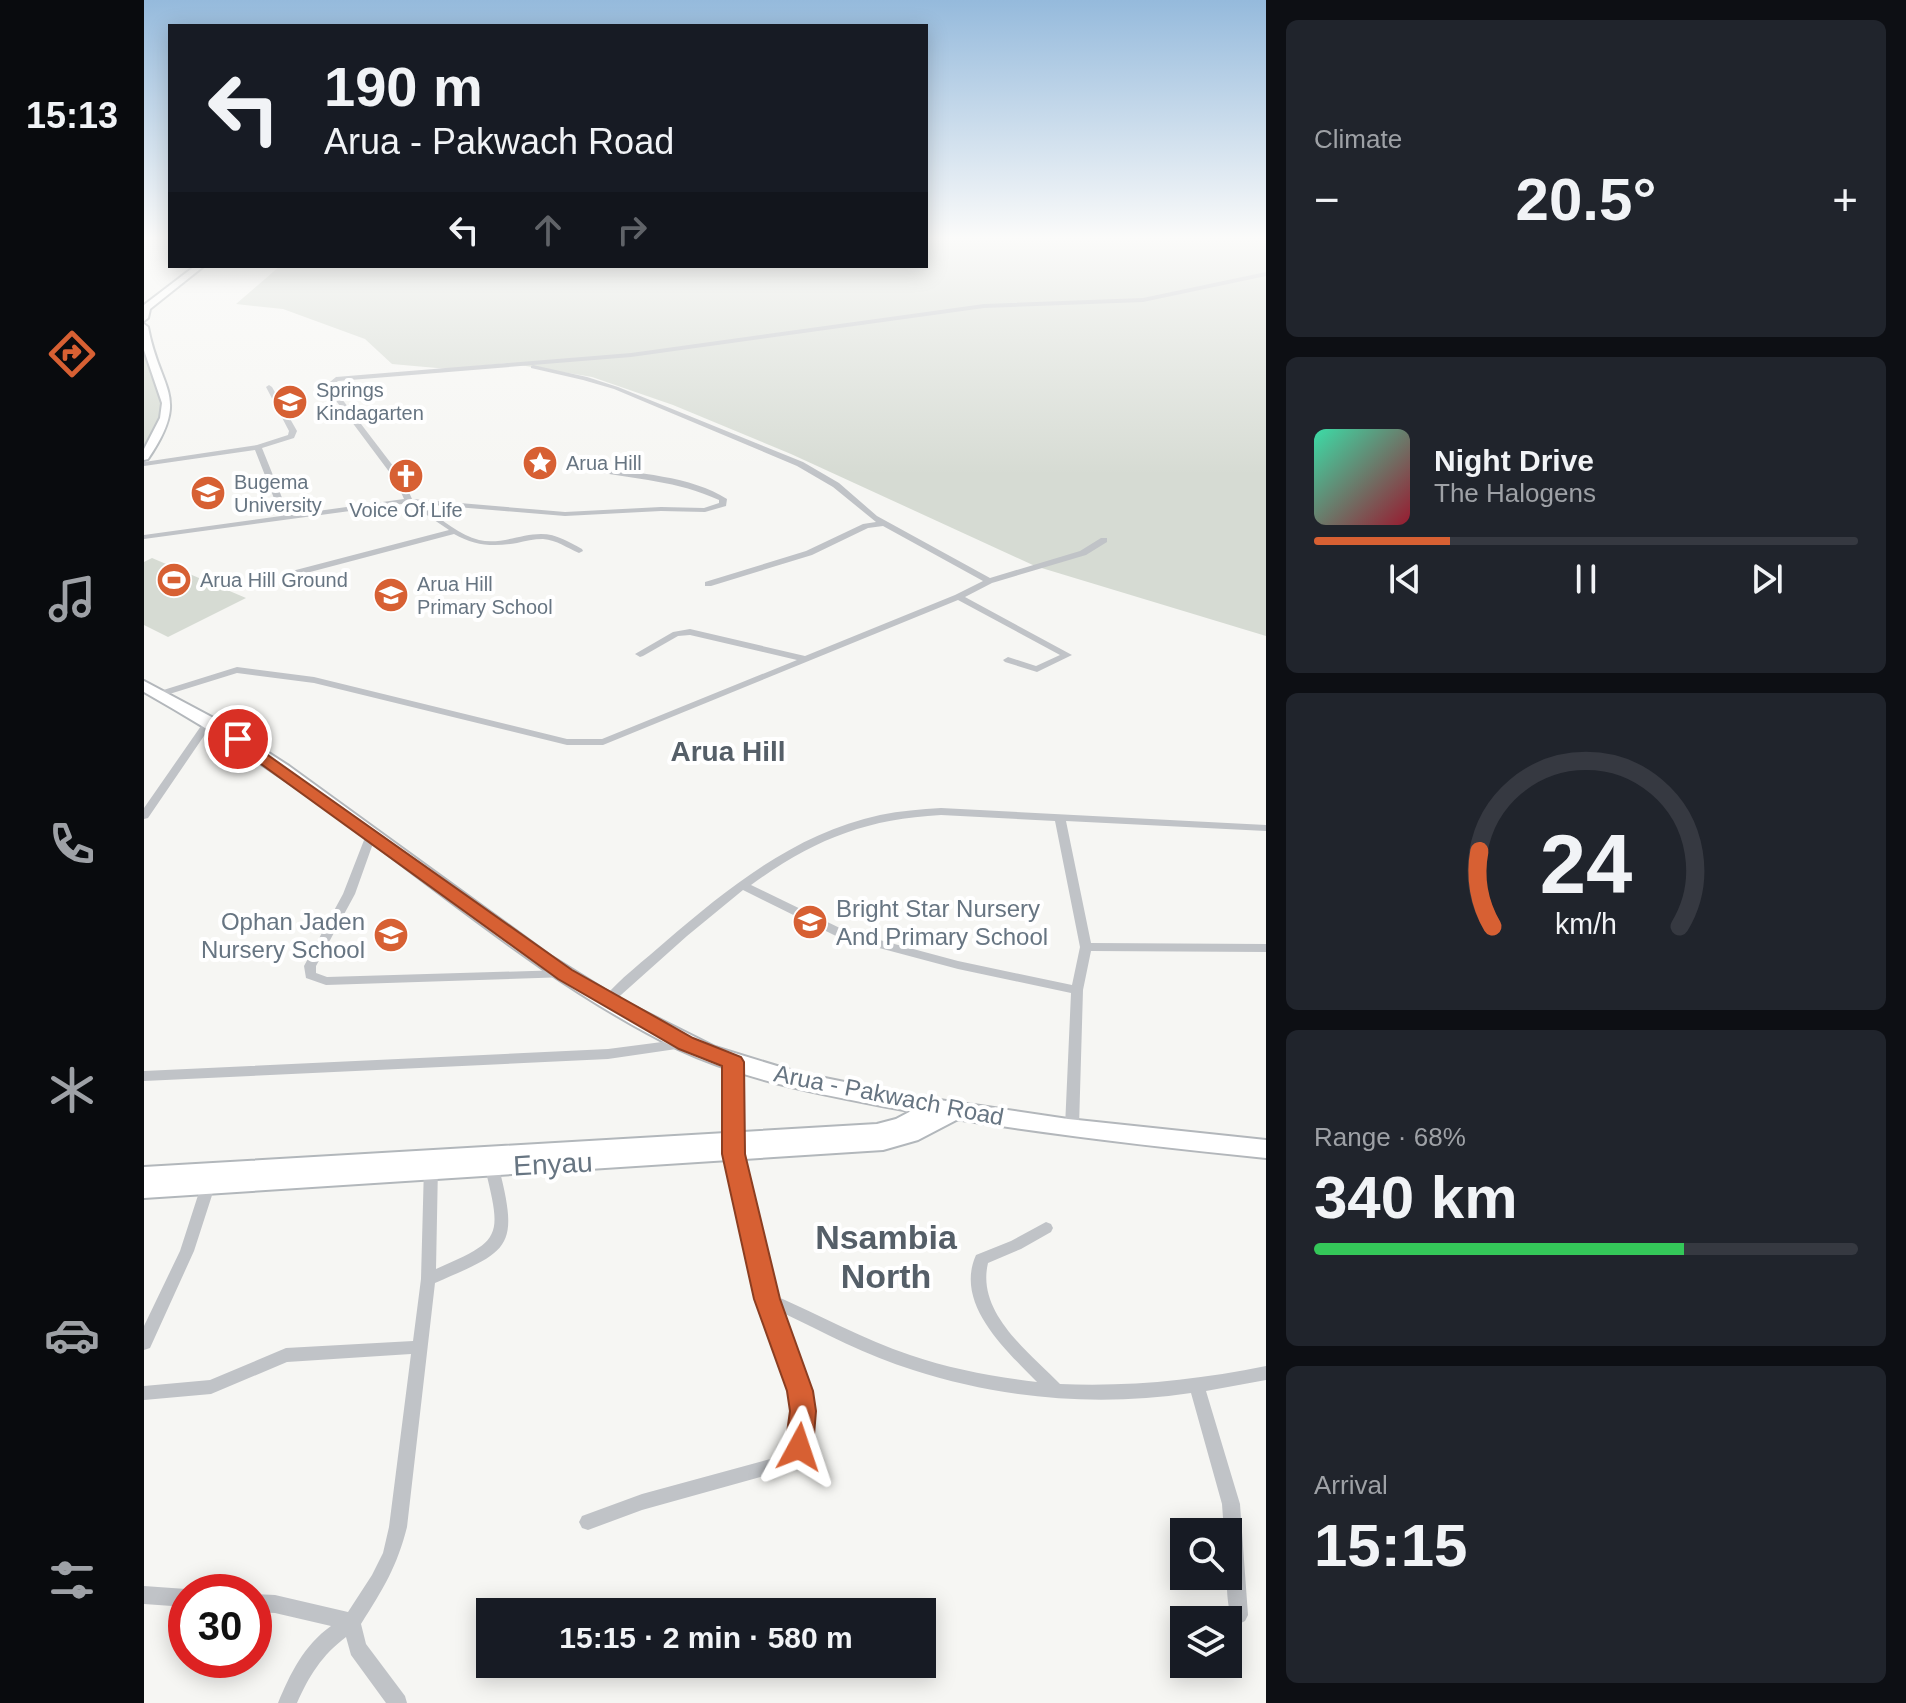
<!DOCTYPE html>
<meta charset="utf-8">
<style>
:root{--surface:#171b24;--page:#20242c;--text:#f1f3f6;--muted:#9ea1a6;--line:#363941;--accent:#d76033}
body{margin:0;font-family:Arial,sans-serif;background:var(--page);color:var(--text);height:100vh;display:flex;flex-direction:column;font-size:30px;white-space:nowrap}
*{box-sizing:border-box;margin:0}
p{font-size:26px;color:var(--muted)}
.icon{flex:none;width:44px;height:44px;fill:none;stroke:currentColor;stroke-width:2;stroke-linecap:round;stroke-linejoin:round}
.map{position:relative;flex:1;overflow:hidden}
.sheet{display:flex;flex-direction:column;gap:20px;padding:20px;background:#0d0f14;width:640px}
.sheet>*{flex:none}
.top-card{position:absolute;left:24px;top:24px;width:760px;height:244px;border-radius:0px;box-shadow:0 4px 20px #0003;background:#171b24;color:var(--text);overflow:hidden}
.tools{position:absolute;left:1026px;top:1518px;display:grid;gap:16px}
.tools a{display:grid;place-items:center;width:72px;height:72px;border-radius:0px;background:var(--surface);box-shadow:0 4px 20px #0003;font-size:40px}
.speed{position:absolute;left:24px;top:1574px;display:flex;gap:16px;font-size:40px;font-weight:700;text-align:center}
.speed>*{display:grid;place-content:center;width:104px;height:104px;border-radius:50%;background:var(--surface);box-shadow:0 4px 20px #0003;line-height:1}
.speed .limit{border:12px solid #d22;background:#fff;color:#111}
.pin{position:absolute;display:grid;place-items:center;width:68px;height:68px;color:#fff;margin:-34px;border:4px solid #fff;border-radius:50%;box-shadow:0 2px 8px #0007}
.me{position:absolute;width:88px;margin:-44px;rotate:5deg;stroke-linejoin:round;filter:drop-shadow(0 0 6px #0008)}
.turn{display:flex;align-items:center;gap:28px;height:168px;padding:0 24px;font-size:36px}
.turn .icon{width:104px;height:104px;stroke-width:2.5}
.turn b{display:block;font-size:56px;line-height:68px}
.lanes{display:flex;align-items:center;height:76px;padding:0 24px;background:#0003;justify-content:center;gap:40px;direction:ltr}
.lanes .off{opacity:.35}
.big{font-size:60px;font-weight:800;line-height:1.1}
.sheet .widget{flex:1;display:flex;flex-direction:column;justify-content:center;gap:12px;min-width:0;padding:0 28px;border-radius:12px;background:var(--page)}
.sheet .dial{align-items:center;gap:0}
.dial svg{height:208px;overflow:visible;fill:none;stroke:var(--line);stroke-width:7;stroke-linecap:round;text-anchor:middle}
.dial text{fill:var(--text);stroke:none}
.song{display:flex;align-items:center;gap:24px}
.cover{width:96px;height:96px;border-radius:12px;background:linear-gradient(135deg,hsl(160 70% 55%),hsl(350 70% 35%))}
.played{height:8px;border-radius:4px;background:linear-gradient(90deg,var(--accent) 25%,var(--line) 25%)}
.keys{display:flex;justify-content:space-around;direction:ltr}
.heat{display:flex;justify-content:space-between;align-items:center;font-size:44px;direction:ltr}
.charge{height:12px;border-radius:6px;background:linear-gradient(90deg,#34c759 68%,var(--line) 0)}
.trip{position:absolute;left:332px;top:1598px;width:460px;height:80px;border-radius:0px;background:var(--surface);box-shadow:0 4px 20px #0003;font-weight:800;line-height:80px;text-align:center}
main{display:flex;flex:1;min-height:0}
.dock{display:flex;flex-direction:column;width:144px;justify-content:space-around;align-items:center;background:#090b0e;color:var(--muted)}
.dock .icon{width:56px;height:56px}
.dock .selected{color:var(--accent)}
.dock b{font-size:36px;color:var(--text)}
.map>svg:first-child{display:block}
</style>
<main>
<nav class="dock">
<b>15:13</b>
<svg class="icon selected" aria-label="directions" viewBox="0 0 24 24"><path d="M12 3l9 9-9 9-9-9zM9 14v-3h6M13 9l2 2-2 2"/></svg>
<svg class="icon" aria-label="music" viewBox="0 0 24 24"><path d="M9 18V5l10-2v13"/><circle cx="6" cy="18" r="3"/><circle cx="16" cy="16" r="3"/></svg>
<svg class="icon" aria-label="phone" viewBox="0 0 24 24"><path d="M5 4h4l2 5-3 2q2 4 5 5l2-3 5 2v4C11 20 4 13 5 4z"/></svg>
<svg class="icon" aria-label="climate" viewBox="0 0 24 24"><path d="M12 3v18M4 7l16 10M4 17L20 7"/></svg>
<svg class="icon" aria-label="car" viewBox="0 0 24 24"><path d="M5 17H2v-5l4-1 3-4h7l3 4 3 1v5h-3M9 17h6M6 11h13"/><circle cx="7" cy="17" r="2"/><circle cx="17" cy="17" r="2"/></svg>
<svg class="icon" aria-label="filters" viewBox="0 0 24 24"><path d="M4 7h16M4 17h16"/><circle cx="9" cy="7" r="2"/><circle cx="15" cy="17" r="2"/></svg>
</nav>
<div class="map">
<svg width="1122" height="1703" viewBox="0 0 1122 1703">
<rect width="100%" height="100%" fill="#f6f6f3"/>
<path fill="#d6dbd3" d="M782,237H1122V636L891,566L647,454L529,405L448,377L364,363L304,369L248,364L221,339L139,309L92,304L136,266H782Z
M0,340L22,406L0,452Z
M8,558L102,598L24,637L0,625V562Z"/>
<g fill="none" stroke-linecap="round" stroke-linejoin="round">
<defs>
<path id="secondary" d="M51,266H60L6,309L4,318L0,321V305Z
M0,324L4,327C16,392 47,395 4,459L0,460V449L16,418L18,403L0,350Z
M786,1101L793,1103L796,1108L793,1112L811,1105L818,1107L821,1112L818,1117L774,1140L739,1150L0,1198V1167L733,1124L752,1119Z"/>
<path id="primary" d="M0,681L77,722L145,766L408,957L477,1000L571,1047L656,1073L775,1097L924,1119L1122,1140V1158C993,1145 865,1130 738,1106C670,1093 598,1079 534,1049C412,989 308,901 199,821C135,774 69,731 0,692Z"/>
</defs>
<use href="#secondary" stroke="#b2b7bb" stroke-width="4"/>
<use href="#primary" stroke="#b3b7bb" stroke-width="4"/>
<path fill="#c0c3c7" fill-rule="evenodd" d="M1122,272V276L999,302L840,308L487,357L194,381L188,386L259,479L268,499L421,512L517,507L560,508L575,503V500C534,481 491,479 447,471V467H450C491,473 548,476 583,499L582,506L561,512L517,511L421,516L276,504C294,516 314,535 335,540C356,545 377,534 397,534C413,534 425,542 438,549L439,551L435,553C423,548 413,540 399,539C390,539 381,541 373,543C349,547 331,546 310,534L151,576L147,573L148,571L305,530L265,503L0,539V535L137,516L111,450L0,466V462L113,445L144,435L145,431L122,387L125,385L128,387L153,431L150,438L118,448L145,515L260,499L252,481L181,386L192,377L487,353L840,304L999,298Z
M389,365L443,377L474,387L659,462L695,483L733,516L846,578L936,551L957,538H963V542L942,555L848,583L821,597L928,655L893,672L861,662L859,660L864,657L892,666L916,655L814,600L459,745H423L170,683L93,673L19,696H13L11,694L13,692L93,667L170,677L423,739H458L653,660L546,635L534,636L499,656L496,657L491,654L529,632L546,629L661,656L811,595L839,581L739,526L724,528L668,555L567,586H561V582L662,551L719,524L732,522L689,487L653,466L470,389L439,380L387,368V366Z
M69,721L72,722L74,724L64,730L4,818L0,819V808L57,726Z
M797,808L1122,825V831L922,821L947,943L1122,944V952L947,951L939,990L935,1127L933,1131L928,1132L923,1131L921,1127L927,993L814,969L694,937L599,890L543,936L468,1003H460L458,1000C474,980 502,959 521,942C585,887 652,833 736,815C756,811 777,809 797,808ZM797,815L911,821L936,947L928,985L814,961L702,931L607,885C669,840 721,819 797,815Z
M227,832L232,835L211,894L172,966V973L183,977L420,970L424,971L426,974L424,977L182,985L162,978L160,966L199,894L222,835Z
M541,1039L546,1041L547,1044L546,1047L464,1059L0,1081V1071L464,1049Z
M589,1057L594,1059L595,1062C595,1089 593,1116 595,1143C601,1194 615,1246 630,1295C675,1315 719,1339 766,1355C807,1369 850,1377 893,1382C862,1350 810,1304 832,1255L867,1241L902,1222L907,1224L909,1228L907,1232L877,1249L844,1263C832,1313 885,1352 916,1384C986,1387 1053,1380 1122,1366V1380L1062,1391L1096,1504L1104,1615L1101,1621L1095,1624L1089,1621C1079,1599 1084,1557 1084,1532H1080L1078,1504L1047,1393C954,1407 859,1399 769,1370C723,1356 679,1332 635,1311C649,1352 679,1401 664,1445C662,1452 656,1460 652,1467L498,1510L444,1530L438,1528L435,1522L438,1516L498,1494L641,1455C669,1407 630,1344 615,1297C604,1262 596,1226 589,1190C585,1170 582,1150 581,1129C580,1107 582,1084 583,1062L584,1059Z
M287,1161L292,1162L294,1166L292,1269C358,1240 358,1238 341,1168L343,1164L348,1163L353,1164L355,1168C376,1250 364,1251 291,1283L263,1527C253,1567 239,1589 217,1624L222,1644L261,1696L263,1703H242L207,1655L202,1637C178,1655 165,1676 153,1703H134C146,1674 160,1645 187,1626L131,1613L110,1612V1594L131,1595L204,1612L228,1575L239,1553L245,1527L267,1354L143,1362L67,1394L0,1400V1386L66,1380L142,1348L269,1341L277,1279L280,1166L282,1162Z
M64,1180L69,1182L71,1186L50,1251L6,1348L0,1350V1326L36,1251L57,1186L59,1182Z
M0,1586L42,1589L49,1592H42V1607L0,1604Z"/>
<use href="#secondary" fill="#fff" fill-rule="evenodd"/>
<use href="#primary" fill="#fff" fill-rule="evenodd"/>
</g>
<linearGradient id="sky" x2="0" y2="1"><stop stop-color="#95badc"/><stop offset="0.5" stop-color="#fbfbfa"/><stop offset="1" stop-color="#fbfbfa" stop-opacity="0"/></linearGradient>
<rect width="1122" height="475" fill="url(#sky)"/>
<path fill="#d76033" stroke="#8c3e21" stroke-width="2" d="M94,734L428,970L549,1038L597,1057L600,1062L601,1154L636,1299L669,1391L672,1411L669,1447L665,1456L655,1459L646,1456L641,1447L646,1411L643,1391L610,1299L578,1154V1066L535,1049L414,979L88,743L85,739Z"/>
<defs>
<symbol id="school-disc" viewBox="-11 -11 22 22"><circle r="9.5" fill="#d76033" stroke="#fff"/><path d="M0-5L7-2L0 1L-7-2ZM-4 1L0 2.5L4 1V4Q0 6-4 4Z" fill="#fff"/></symbol>
<symbol id="sight-disc" viewBox="-11 -11 22 22"><circle r="9.5" fill="#d76033" stroke="#fff"/><path d="M0-6L1.8-2.2L6-1.7L2.9 1.2L3.7 5.4L0 3.3L-3.7 5.4L-2.9 1.2L-6-1.7L-1.8-2.2Z" fill="#fff"/></symbol>
<symbol id="church-disc" viewBox="-11 -11 22 22"><circle r="9.5" fill="#d76033" stroke="#fff"/><path d="M-1.2-6h2.4v3.5h3.3v2.4h-3.3V6h-2.4V-.1h-3.3v-2.4h3.3Z" fill="#fff"/></symbol>
<symbol id="university-disc" viewBox="-11 -11 22 22"><circle r="9.5" fill="#d76033" stroke="#fff"/><path d="M0-5L7-2L0 1L-7-2ZM-4 1L0 2.5L4 1V4Q0 6-4 4Z" fill="#fff"/></symbol>
<symbol id="stadium-disc" viewBox="-11 -11 22 22"><circle r="9.5" fill="#d76033" stroke="#fff"/><path d="M0-5a6.5 5 0 1 0 0 10a6.5 5 0 1 0 0-10ZM-3.5-1.8h7v3.6h-7Z" fill="#fff"/></symbol>
</defs>
<g fill-rule="evenodd">
<use href="#school-disc" x="126" y="382" width="40" height="40"/>
<use href="#sight-disc" x="376" y="443" width="40" height="40"/>
<use href="#church-disc" x="242" y="456" width="40" height="40"/>
<use href="#university-disc" x="44" y="473" width="40" height="40"/>
<use href="#stadium-disc" x="10" y="560" width="40" height="40"/>
<use href="#school-disc" x="227" y="575" width="40" height="40"/>
<use href="#school-disc" x="646" y="902" width="40" height="40"/>
<use href="#school-disc" x="227" y="915" width="40" height="40"/>
</g>
<g text-anchor="middle" dominant-baseline="central" stroke-width="8" stroke-linejoin="round" paint-order="stroke">
<g font-size="20" fill="#677582" stroke="#fff" text-anchor="start">
<text x="172" y="390">Springs<tspan x="172" dy="23">Kindagarten</tspan></text>
<text x="422" y="463">Arua Hill</text>
<text x="90" y="482">Bugema<tspan x="90" dy="23">University</tspan></text>
<text x="262" y="510" text-anchor="middle">Voice Of Life</text>
<text x="56" y="580">Arua Hill Ground</text>
<text x="273" y="584">Arua Hill<tspan x="273" dy="23">Primary School</tspan></text>
</g>
<g font-size="24" fill="#677582" stroke="#fff" text-anchor="start">
<text x="692" y="908">Bright Star Nursery<tspan x="692" dy="28">And Primary School</tspan></text>
<text x="221" y="921" text-anchor="end">Ophan Jaden<tspan x="221" dy="28">Nursery School</tspan></text>
</g>
<g font-size="24" fill="#677582" stroke="#fff">
<text transform="translate(745 1095) rotate(11)">Arua - Pakwach Road</text>
</g>
<g font-size="28" font-weight="bold" fill="#555f68" stroke="#fff">
<text x="584" y="751">Arua Hill</text>
</g>
<g font-size="28" fill="#677582" stroke="#fff">
<text transform="translate(409 1164) rotate(-3)">Enyau</text>
</g>
<g font-size="34" font-weight="bold" fill="#555f68" stroke="#fff">
<text x="742" y="1237">Nsambia<tspan x="742" dy="39">North</tspan></text>
</g>
</g>
</svg>
<div class="tools">
<a><svg class="icon" aria-label="search" viewBox="0 0 24 24"><circle cx="10" cy="10" r="6"/><path d="M15 15l6 6"/></svg></a>
<a><svg class="icon" aria-label="layers" viewBox="0 0 24 24"><path d="M12 4l9 5-9 5-9-5zM3 14l9 5 9-5"/></svg></a>
</div>
<div class="speed"><div class="limit">30</div></div>
<div class="pin" style="left:94px;top:739px;background:#d93025"><svg class="icon" aria-label="arrive" viewBox="0 0 24 24"><path d="M6 21V4h12l-3 4 3 4H6"/></svg></div>
<svg class="me" style="left:655px;top:1447px" viewBox="-20 -20 40 40"><path d="M0-17L14 15 0 8-14 15z" fill="#d76033" stroke="#fff" stroke-width="4"/></svg>
<div class="trip">15:15 · 2 min · 580 m</div>
<div class="top-card">
<div class="turn"><svg class="icon" aria-label="left" viewBox="0 0 24 24"><path d="M17 20v-9H6M10 6l-5 5 5 5"/></svg><div><b>190 m</b>Arua - Pakwach Road</div></div>
<div class="lanes"><svg class="icon" aria-label="left" viewBox="0 0 24 24"><path d="M17 20v-9H6M10 6l-5 5 5 5"/></svg><svg class="icon off" aria-label="ahead" viewBox="0 0 24 24"><path d="M12 20V5M6 11l6-6 6 6"/></svg><svg class="icon off" aria-label="right" viewBox="0 0 24 24"><path d="M7 20v-9h11M14 6l5 5-5 5"/></svg></div>
</div>
</div>
<section class="sheet">
<div class="widget"><p>Climate</p>
<div class="heat"><a>−</a><b class="big">20.5°</b><a>+</a></div>
</div>
<div class="widget">
<div class="song"><i class="cover"></i><div><b>Night Drive</b><p>The Halogens</p></div></div>
<div class="played"></div>
<div class="keys"><svg class="icon" aria-label="previous" viewBox="0 0 24 24"><path d="M18 5L8 12l10 7zM5 5v14"/></svg><svg class="icon" aria-label="pause" viewBox="0 0 24 24"><path d="M8 5v14M16 5v14"/></svg><svg class="icon" aria-label="next" viewBox="0 0 24 24"><path d="M6 5l10 7-10 7zM19 5v14"/></svg></div>
</div>
<div class="widget dial"><svg viewBox="0 0 100 80">
<path d="M14 69A42 42 0 1 1 86 69"/>
<path d="M14 69A42 42 0 0 1 9 40" stroke="#d76033"/>
<text x="50" y="56" font-size="32" font-weight="700">24</text>
<text x="50" y="72" font-size="11">km/h</text>
</svg></div>
<div class="widget"><p>Range · 68%</p><b class="big">340 km</b><div class="charge"></div></div>
<div class="widget"><p>Arrival</p><b class="big">15:15</b></div>
</section>
</main>
